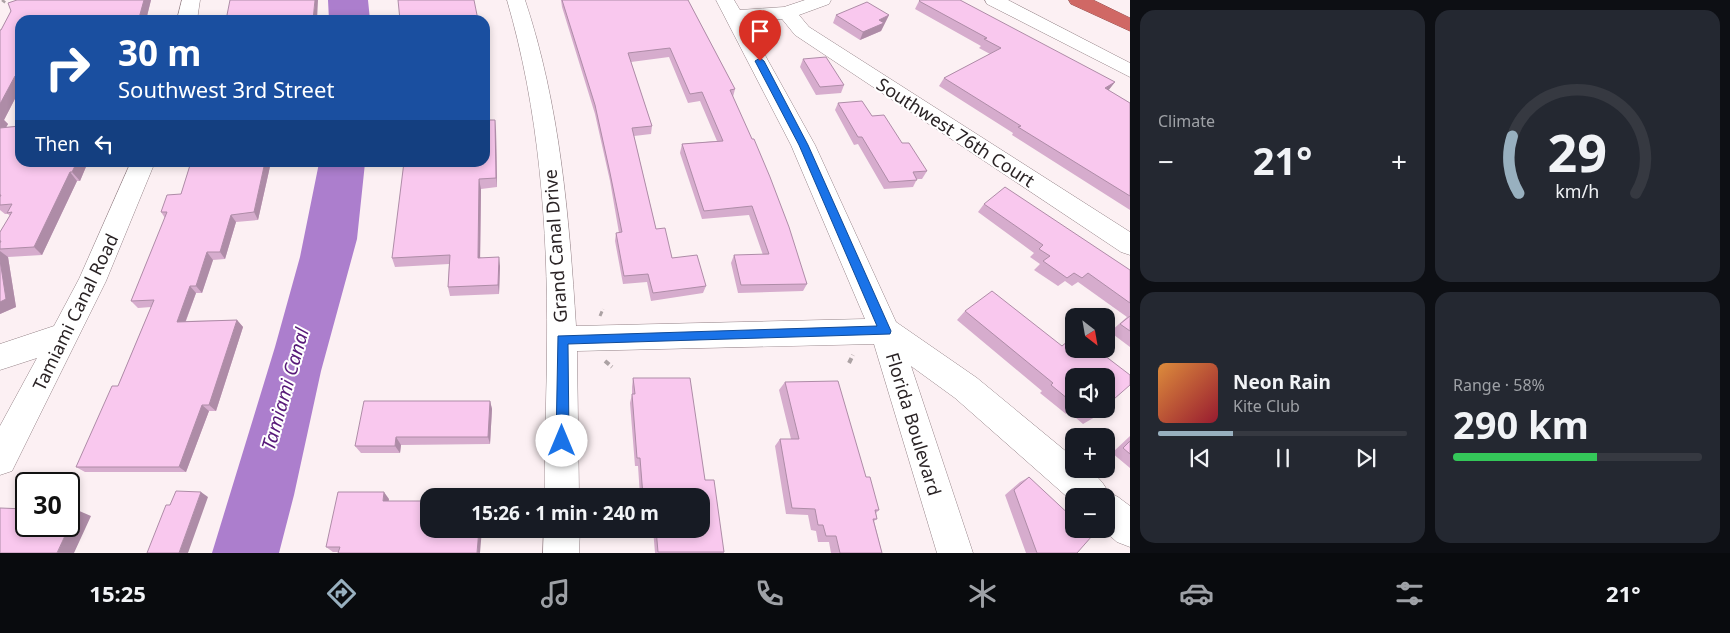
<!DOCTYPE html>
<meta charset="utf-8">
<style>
:root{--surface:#171b24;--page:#242831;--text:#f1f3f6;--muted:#9ea1a6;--line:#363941;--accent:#98b0bf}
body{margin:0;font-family:"Noto Sans",sans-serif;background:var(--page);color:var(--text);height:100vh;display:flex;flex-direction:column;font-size:19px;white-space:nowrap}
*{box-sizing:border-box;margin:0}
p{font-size:16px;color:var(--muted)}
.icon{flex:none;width:28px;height:28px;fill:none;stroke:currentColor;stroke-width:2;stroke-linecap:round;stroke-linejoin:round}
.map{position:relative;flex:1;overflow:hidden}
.panel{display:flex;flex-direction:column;gap:10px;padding:10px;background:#0d0f14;width:600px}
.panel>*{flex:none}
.guide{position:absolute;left:15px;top:15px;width:475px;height:152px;border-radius:15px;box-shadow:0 2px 8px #0003;background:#1a4fa0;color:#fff;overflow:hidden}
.needle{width:32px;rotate:149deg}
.buttons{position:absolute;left:1065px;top:308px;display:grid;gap:10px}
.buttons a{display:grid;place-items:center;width:50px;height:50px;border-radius:10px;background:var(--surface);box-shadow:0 2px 8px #0003;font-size:25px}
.speed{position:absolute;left:15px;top:472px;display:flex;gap:10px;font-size:25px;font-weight:700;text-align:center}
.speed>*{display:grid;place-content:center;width:65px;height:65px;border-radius:50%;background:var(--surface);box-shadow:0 2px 8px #0003;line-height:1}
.speed .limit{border:2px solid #111;border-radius:8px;background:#fff;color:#111}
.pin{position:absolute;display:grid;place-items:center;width:42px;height:42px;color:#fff;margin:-51px -21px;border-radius:50% 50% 50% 0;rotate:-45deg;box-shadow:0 0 5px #0007}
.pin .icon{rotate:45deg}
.me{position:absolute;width:55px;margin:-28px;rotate:0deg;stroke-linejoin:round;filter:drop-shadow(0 0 4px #0008)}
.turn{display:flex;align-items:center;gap:18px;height:105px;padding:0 20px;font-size:22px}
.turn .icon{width:65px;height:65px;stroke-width:2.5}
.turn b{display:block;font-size:35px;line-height:42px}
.then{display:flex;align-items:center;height:48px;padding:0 20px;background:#0003;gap:10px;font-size:19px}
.big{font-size:38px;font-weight:700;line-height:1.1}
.panel .tile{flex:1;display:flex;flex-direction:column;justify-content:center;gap:8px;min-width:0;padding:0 18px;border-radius:15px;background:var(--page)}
.panel .dial{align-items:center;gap:0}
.dial svg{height:130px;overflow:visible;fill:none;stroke:var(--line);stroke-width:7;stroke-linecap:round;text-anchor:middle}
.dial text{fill:var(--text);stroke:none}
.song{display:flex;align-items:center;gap:15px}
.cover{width:60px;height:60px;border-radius:8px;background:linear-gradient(135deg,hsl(30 70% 55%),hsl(350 70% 35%))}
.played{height:5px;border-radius:2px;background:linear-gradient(90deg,var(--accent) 30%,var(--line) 30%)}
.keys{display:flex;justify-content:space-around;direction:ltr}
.heat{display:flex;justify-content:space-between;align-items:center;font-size:28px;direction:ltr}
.charge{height:8px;border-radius:4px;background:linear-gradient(90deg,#34c759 58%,var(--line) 0)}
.panel .tiles{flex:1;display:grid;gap:10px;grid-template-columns:repeat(2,1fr)}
.trip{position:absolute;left:420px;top:488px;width:290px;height:50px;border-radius:15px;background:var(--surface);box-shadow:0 2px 8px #0003;font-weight:700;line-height:50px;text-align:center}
.dock{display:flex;height:80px;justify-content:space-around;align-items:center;background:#090b0e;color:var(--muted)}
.dock .icon{width:35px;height:35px}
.dock .on{color:var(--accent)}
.dock b{font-size:22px;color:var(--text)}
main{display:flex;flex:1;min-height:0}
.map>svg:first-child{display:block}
</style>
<main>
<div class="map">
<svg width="1130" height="553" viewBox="0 0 1130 553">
<rect width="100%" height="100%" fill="#fcf0f3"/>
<path fill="#ac7ecd" d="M328,0H368L370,20H329Z
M319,163H365L357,239L321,371L294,495L279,553H212L275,347L300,257Z"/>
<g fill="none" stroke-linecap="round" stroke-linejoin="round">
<defs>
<path id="minor" d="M182,0H200L197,20H177Z
M507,0H525C560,105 569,216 576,326L865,319L791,145L716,0H734L740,10L784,7L805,0H831L829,4L799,15L809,27L1130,232V255L1121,252L795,35L782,19L746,21L815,145L896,322L977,378L1074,458V469C1090,469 1101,477 1108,492L1118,497L1130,506V547L1117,542L1102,529H1106V496H1074V503L955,398L911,366L973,553H937L874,344L577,351L579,496H545C544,445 547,393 547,341C548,227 539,109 507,0Z
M985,0H1008L1130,63V77L987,4Z
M131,162H155L106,281L12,471L0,475V426L37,358L0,370V344L54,326L79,279Z
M544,529H580L579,553H543Z"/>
<path id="highway" d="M1069,0H1093L1130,18V31L1071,4Z"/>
</defs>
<use href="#minor" stroke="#968489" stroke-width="1"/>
<use href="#highway" stroke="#96504f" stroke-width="1"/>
<path stroke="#aca2a4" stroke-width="2.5" stroke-dasharray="4 2" stroke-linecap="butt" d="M2,0L6,3"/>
<path stroke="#aca2a4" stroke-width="3" stroke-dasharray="5 2.5" stroke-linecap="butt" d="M600,316L603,309"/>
<path stroke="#aca2a4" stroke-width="4" stroke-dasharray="5.5 3" stroke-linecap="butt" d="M605,361L612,367
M849,363L853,355"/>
<use href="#minor" fill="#fff" fill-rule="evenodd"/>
<use href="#highway" fill="#d06865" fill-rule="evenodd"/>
</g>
<path fill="#d6accd" d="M17,0H151L146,20H20V89L4,120L8,124L6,127L20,126V162H88L80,181H77L42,255L8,257L16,307L0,314V232L10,216L8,214H5L0,210V30H1L11,11L8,3Z
M561,0H688L735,89L733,97L807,284L803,291L738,293L731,263L734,255H763L749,215L702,219L680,153L682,144L717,141L700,101L688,103L669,57L631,62L652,126L651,134L634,136L656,229L672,258L706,286L703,293L651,301L647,282L623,284L615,241L616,233H619L610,181L595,114L562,7Z
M919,1L1115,82L1108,90L1130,103V210L1012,135L1013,133L939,86L944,78L990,54L979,48L981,46L915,9Z
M836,15H889L881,31L860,40L833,23Z
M803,59L844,85L841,93L816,95L800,67Z
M838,103L872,116L902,143L927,171L922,179H917L913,187L884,189L858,144L854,145L835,110Z
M489,120L496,130L497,187L481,189L480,257L500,266L499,294L450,296L448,287L449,264L395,267L392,258L485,162Z
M191,162H271L258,220L236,222L225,259L213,260L202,293H196L186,321L237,320L243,327L216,411H209L186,472H85L76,467L118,386L151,307L138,308L131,301L165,218L161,212L181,194Z
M984,204L1130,270V347L1110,332L1127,317L1078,282L1072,286L1065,281L1058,286L1034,270L1040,264L1030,257L1034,253L978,212Z
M965,311L1074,376V409H1104L1095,417L1083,424L1069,412L1066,414L1040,393L1042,391L957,320Z
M633,378L705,480L724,552V553H655L653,529H701V496H640L638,466H635L630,403L632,394V387Z
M785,382L866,477L879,510L876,513L877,519L874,521L882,553H831L829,542H818L816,531L811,530L808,515L786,514L775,446L780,439H791L779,390Z
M490,401L492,409L490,444L401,445L400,453H361L355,446Z
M1130,436V468L1112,453Z
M1029,477L1077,553H1026L1005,495L1020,482Z
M389,499L338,552H333L326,547Z"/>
<path fill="#ae8ca7" d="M144,0H151L146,20H134Z
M315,0H318L317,20H313Z
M889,15L881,31L860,40L863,32L879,20Z
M20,75V89L4,120L8,124L1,137L0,136V104L15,76Z
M1115,82L1108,91L1105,88Z
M495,120L496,130L497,187L496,178Z
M77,162H88L80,181L72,172Z
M265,162H271L258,220L254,212Z
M70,172L77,181L42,255L34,247Z
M479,179L481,189L480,267L478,258Z
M231,215L236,222L225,259L220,252Z
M0,251L8,257L16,307L0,314Z
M207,252L213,260L202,293L196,286Z
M499,257L500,266L499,294L498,285Z
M190,286L196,293L183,328L177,322Z
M237,320L243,327L216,411L209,405Z
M490,401L492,409L490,444L488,437Z
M202,405L209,411L186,472L179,467Z
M396,437L401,445L400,453L395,446Z
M201,492L208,497L188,553H179Z
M384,492L389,499L388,508L383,501Z
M77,510L91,516L74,553H57Z
M479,529H482L480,553H477Z"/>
<path fill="#f9c8ee" stroke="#ae8ca7" d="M17,0H144L139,18H135L134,20H20V75L15,76L0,104V30H1L11,11L8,3Z
M230,0H315L313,20H226Z
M398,0H474L478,20H400Z
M562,0H688L735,89L730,90L752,139H754L770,177L789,227L807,284L741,285L734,255L769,254L752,206L704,211L682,144L723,141L702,92L690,94L670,48L628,53L652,126L632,128L656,229L665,228L672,258L697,255L706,286L653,293L648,274L624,276L616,233L622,232L610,173L595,105Z
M920,0H960L1115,82L1105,88L1130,103V196L1018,127L1021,126L944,78L1001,48L984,39L987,38L919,1Z
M867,2L889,15L879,20L884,23L863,32L836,15Z
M826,57L844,85L820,87L803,59Z
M487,93L489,120H495L496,178L479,179L478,258L499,257L498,285L448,287L450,255L392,258L404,162H485V94Z
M862,101L872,116L884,115L902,143H909L927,171L913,172L917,180L889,182L862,137H858L838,103Z
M20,126V162H77L72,172H70L34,247L0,249V243L1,241H0V232L12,212L7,213L12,204L0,205V197L1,195H0V128Z
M191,162H265L254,212L231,215L220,252H207L196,286H190L177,322L237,320L209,405H202L179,467H76L112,386H118L154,300L131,301L167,212H161L167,195L181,194Z
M1005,187L1130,270V303L1088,273L1082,278L1074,273L1067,278L1043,261L1050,256L1039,249L1043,245L984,204Z
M0,260L6,299L0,302Z
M992,291L1062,346L1074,336V349H1096L1130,375V385L1106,406V376H1074V404L1051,385L1053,383L965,311Z
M1130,316V331L1120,324Z
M633,378H690L705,480H714L724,552H658L656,529H701V496H643L640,458H637L632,394H635Z
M838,381L866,477H870L879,510H875L877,519H873L882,553H840L836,536H826L823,525H818L815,509L792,508L780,439H799L785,382Z
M364,401H490L488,437H396L395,446H355Z
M1085,409H1104L1095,417Z
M1130,441V454L1123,448Z
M1029,477L1074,519V529H1084L1092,536L1077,553H1037L1014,490Z
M176,491L201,492L179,553H147L166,505H170Z
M338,492H384L383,501H429V529H479L477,553H338L340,547H326Z
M0,508L26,509V526H69V510H77L57,553H0Z"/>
<path fill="#1a73e8" stroke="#114b97" d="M760,58L764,61L808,145L891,331L890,334L568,344L569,441L567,446L562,448L558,446L556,441L558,336L877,326L799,145L755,61Z"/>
<g text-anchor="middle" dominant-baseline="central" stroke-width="4" stroke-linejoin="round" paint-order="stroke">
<g font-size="18" fill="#2a2325" stroke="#fff">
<text transform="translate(956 132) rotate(33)">Southwest 76th Court</text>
<text transform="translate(555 246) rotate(-94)">Grand Canal Drive</text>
<text transform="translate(75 312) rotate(-64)">Tamiami Canal Road</text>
<text transform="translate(914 424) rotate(73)">Florida Boulevard</text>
</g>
<g font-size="19" font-style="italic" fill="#571979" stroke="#fff">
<text transform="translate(285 389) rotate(-74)">Tamiami Canal</text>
</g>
</g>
</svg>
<div class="buttons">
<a><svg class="needle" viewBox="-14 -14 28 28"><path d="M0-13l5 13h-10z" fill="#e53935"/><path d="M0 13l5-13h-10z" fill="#9ea1a6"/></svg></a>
<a><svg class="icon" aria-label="sound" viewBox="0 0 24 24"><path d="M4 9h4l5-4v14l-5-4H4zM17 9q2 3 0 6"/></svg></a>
<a>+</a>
<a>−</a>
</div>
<div class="speed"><div class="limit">30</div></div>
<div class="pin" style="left:760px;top:61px;background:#d93025"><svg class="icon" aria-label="arrive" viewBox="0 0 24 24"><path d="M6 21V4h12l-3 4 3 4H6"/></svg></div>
<svg class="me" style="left:562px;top:441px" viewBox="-20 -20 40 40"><circle r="19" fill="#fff"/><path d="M0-13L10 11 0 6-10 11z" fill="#1a73e8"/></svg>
<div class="trip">15:26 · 1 min · 240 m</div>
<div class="guide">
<div class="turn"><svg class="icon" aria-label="right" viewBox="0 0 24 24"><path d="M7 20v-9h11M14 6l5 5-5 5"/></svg><div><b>30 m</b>Southwest 3rd Street</div></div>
<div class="then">Then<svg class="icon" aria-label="left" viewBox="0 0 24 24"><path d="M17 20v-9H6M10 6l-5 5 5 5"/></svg></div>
</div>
</div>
<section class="panel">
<div class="tiles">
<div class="tile"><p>Climate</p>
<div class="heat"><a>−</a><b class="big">21°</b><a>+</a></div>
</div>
<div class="tile dial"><svg viewBox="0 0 100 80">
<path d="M14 69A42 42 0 1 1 86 69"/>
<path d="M14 69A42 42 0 0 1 10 34" stroke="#98b0bf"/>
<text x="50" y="56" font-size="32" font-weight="700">29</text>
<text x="50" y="72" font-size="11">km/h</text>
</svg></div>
<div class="tile">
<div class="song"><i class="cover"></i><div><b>Neon Rain</b><p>Kite Club</p></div></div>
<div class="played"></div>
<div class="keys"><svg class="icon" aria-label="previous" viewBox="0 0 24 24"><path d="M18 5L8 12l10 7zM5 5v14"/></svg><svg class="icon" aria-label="pause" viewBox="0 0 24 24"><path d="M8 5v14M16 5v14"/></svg><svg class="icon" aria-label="next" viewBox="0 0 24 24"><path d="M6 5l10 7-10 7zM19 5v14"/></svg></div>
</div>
<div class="tile"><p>Range · 58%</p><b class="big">290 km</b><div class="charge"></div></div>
</div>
</section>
</main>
<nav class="dock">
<b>15:25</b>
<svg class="icon on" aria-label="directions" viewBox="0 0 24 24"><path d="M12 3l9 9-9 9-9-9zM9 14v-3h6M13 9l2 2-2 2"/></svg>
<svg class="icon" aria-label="music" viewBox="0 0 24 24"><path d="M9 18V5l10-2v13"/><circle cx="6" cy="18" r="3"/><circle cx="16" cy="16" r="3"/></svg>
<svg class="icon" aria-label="phone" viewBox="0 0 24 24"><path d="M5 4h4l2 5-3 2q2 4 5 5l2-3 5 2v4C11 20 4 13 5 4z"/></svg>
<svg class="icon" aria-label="climate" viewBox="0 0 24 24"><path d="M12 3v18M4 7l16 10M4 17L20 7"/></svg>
<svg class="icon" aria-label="car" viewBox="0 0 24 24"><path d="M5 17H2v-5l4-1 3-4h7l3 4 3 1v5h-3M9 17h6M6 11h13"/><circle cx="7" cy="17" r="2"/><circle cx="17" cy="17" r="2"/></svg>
<svg class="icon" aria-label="filters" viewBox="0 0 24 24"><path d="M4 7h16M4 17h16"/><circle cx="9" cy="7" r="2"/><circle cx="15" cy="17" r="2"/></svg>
<b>21°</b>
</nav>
